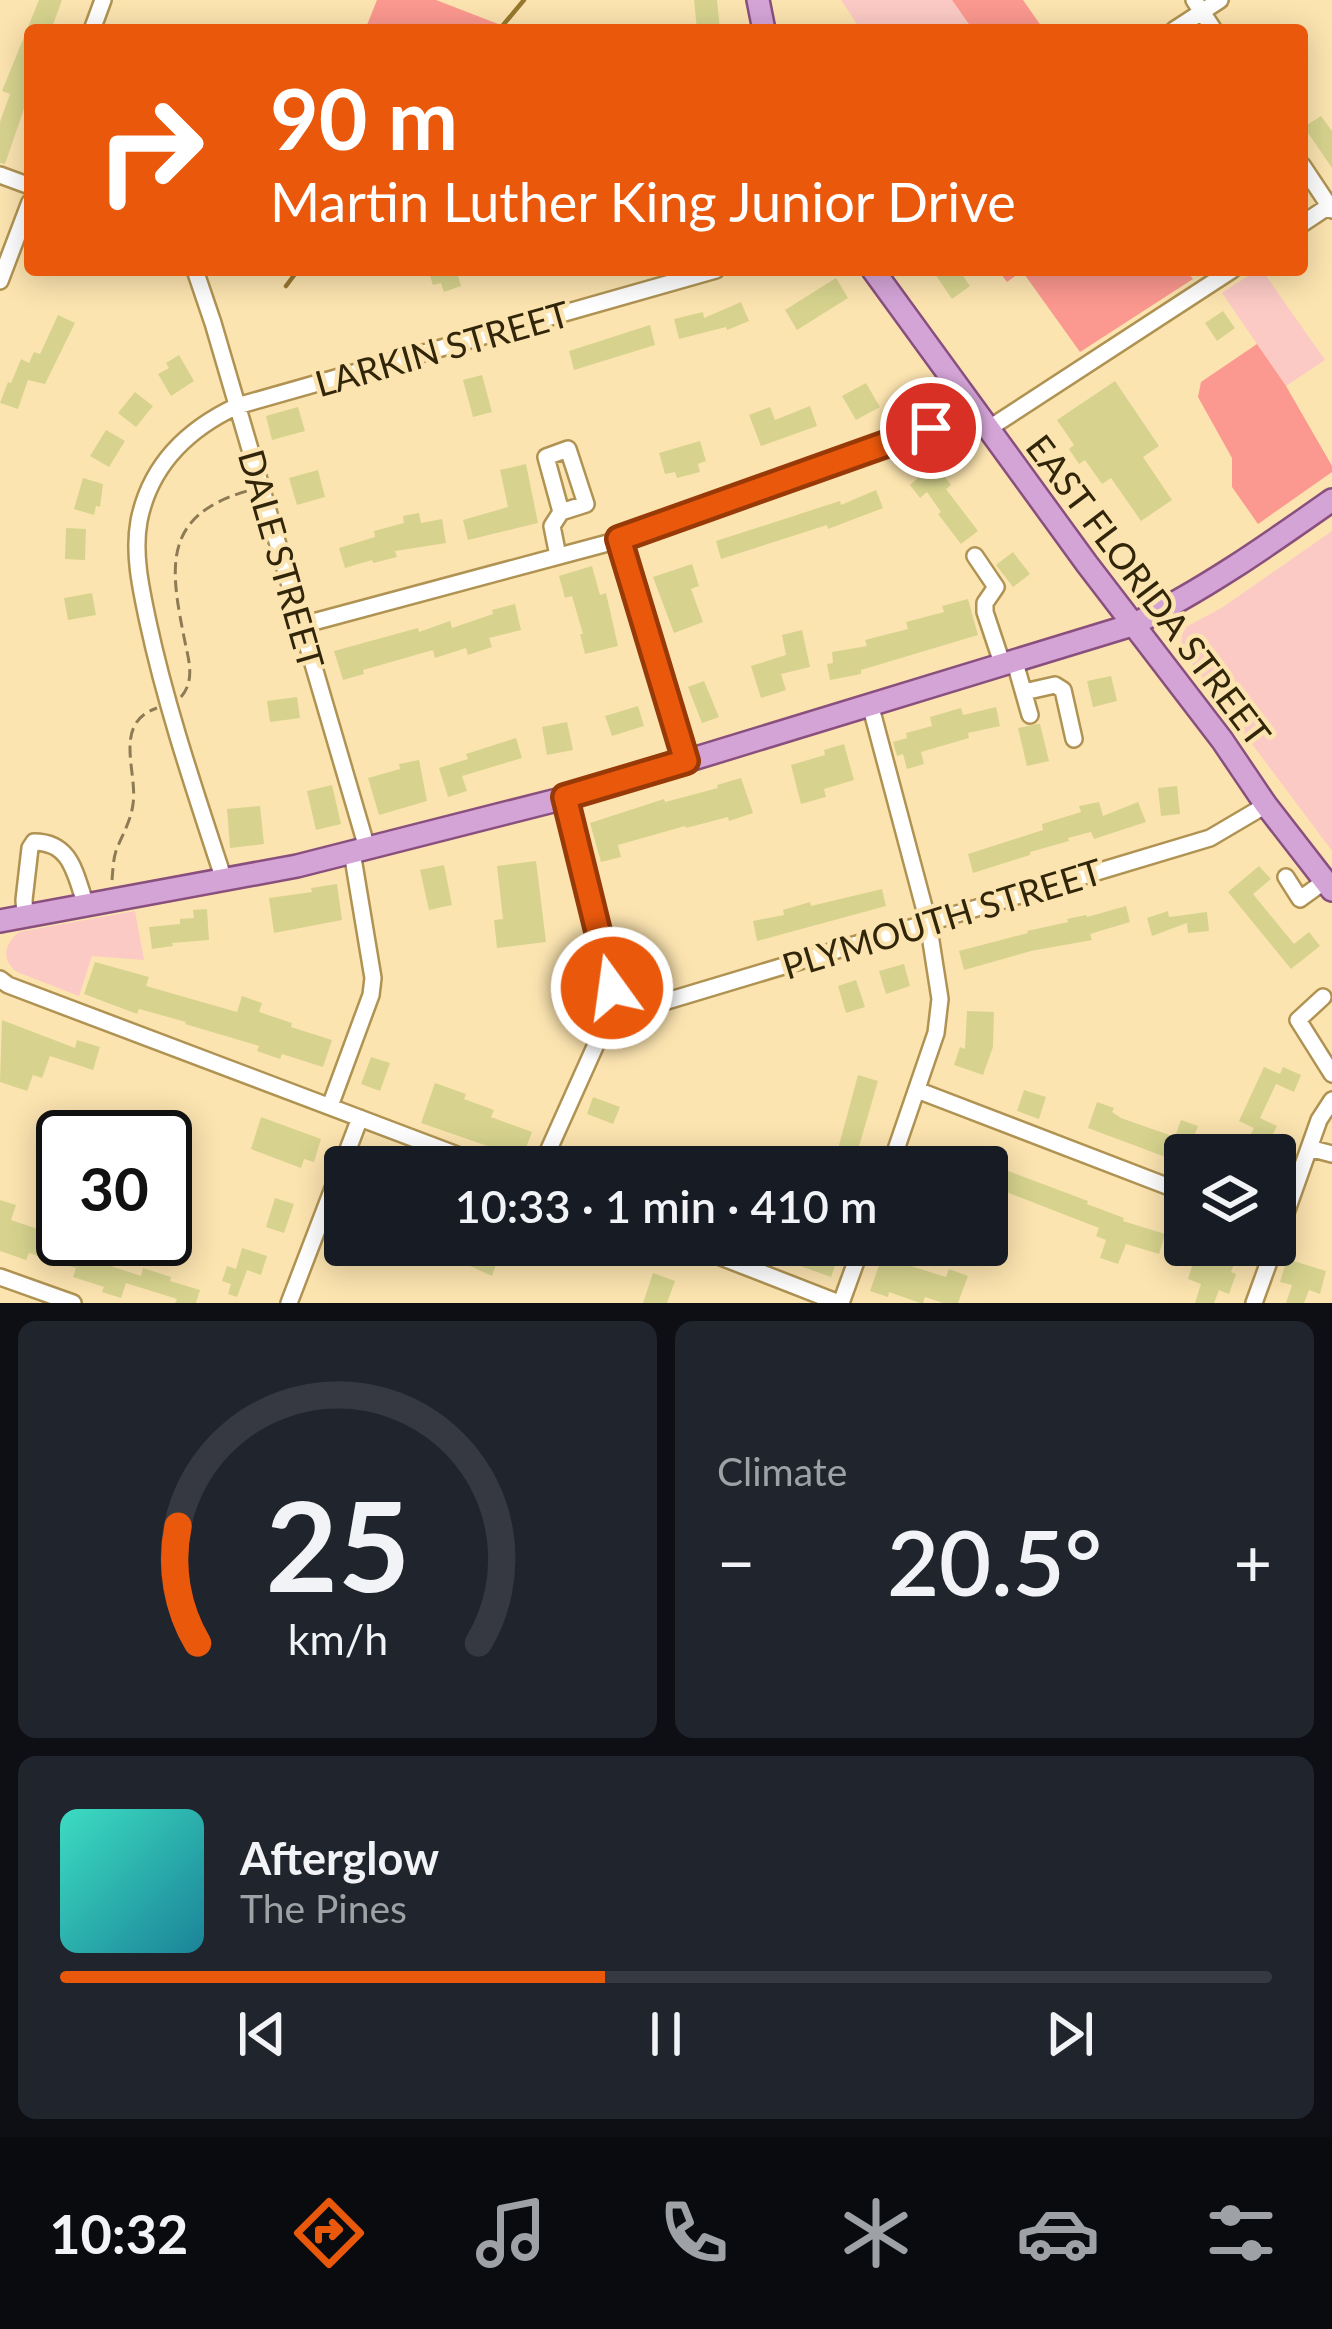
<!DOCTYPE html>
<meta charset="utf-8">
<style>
:root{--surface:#171b24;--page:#20242c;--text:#f1f3f6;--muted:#9ea1a6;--line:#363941;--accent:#ea580c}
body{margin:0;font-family:Lato,sans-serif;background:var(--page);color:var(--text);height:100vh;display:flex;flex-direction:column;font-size:45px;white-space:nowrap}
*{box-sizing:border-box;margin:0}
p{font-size:39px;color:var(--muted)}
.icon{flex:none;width:66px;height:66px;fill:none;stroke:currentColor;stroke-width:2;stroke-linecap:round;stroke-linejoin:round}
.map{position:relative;height:1303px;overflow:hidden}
.drawer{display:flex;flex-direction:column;gap:18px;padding:18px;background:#0d0f14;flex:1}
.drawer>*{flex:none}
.guide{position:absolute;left:24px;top:24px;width:1284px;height:252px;border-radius:12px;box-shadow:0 6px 30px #0003;background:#ea580c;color:#fff;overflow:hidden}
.buttons{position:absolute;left:1164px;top:1134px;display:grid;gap:24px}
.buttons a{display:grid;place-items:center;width:132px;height:132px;border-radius:12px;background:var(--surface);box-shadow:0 6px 30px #0003;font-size:60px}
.speed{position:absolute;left:36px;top:1110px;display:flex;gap:24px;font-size:60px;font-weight:700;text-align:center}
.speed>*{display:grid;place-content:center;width:156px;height:156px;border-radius:50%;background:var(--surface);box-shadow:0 6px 30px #0003;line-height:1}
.speed .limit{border:6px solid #111;border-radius:18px;background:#fff;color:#111}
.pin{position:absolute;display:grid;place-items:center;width:102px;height:102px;color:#fff;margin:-51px;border:6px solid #fff;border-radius:50%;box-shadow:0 3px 12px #0007}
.me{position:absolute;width:132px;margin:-66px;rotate:346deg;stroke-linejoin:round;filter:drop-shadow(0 0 9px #0008)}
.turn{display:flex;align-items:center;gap:42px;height:252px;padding:0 48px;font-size:54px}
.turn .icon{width:156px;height:156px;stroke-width:2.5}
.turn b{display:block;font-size:84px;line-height:102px}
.big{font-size:90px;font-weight:600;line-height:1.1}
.drawer .card{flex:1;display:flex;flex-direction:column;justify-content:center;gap:18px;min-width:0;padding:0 42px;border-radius:18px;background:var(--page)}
.drawer .dial{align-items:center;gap:0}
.dial svg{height:312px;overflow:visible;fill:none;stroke:var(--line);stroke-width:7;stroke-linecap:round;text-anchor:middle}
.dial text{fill:var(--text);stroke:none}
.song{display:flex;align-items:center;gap:36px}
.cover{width:144px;height:144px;border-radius:18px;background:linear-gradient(135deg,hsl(170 70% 55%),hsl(190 70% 35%))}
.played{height:12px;border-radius:6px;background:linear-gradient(90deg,var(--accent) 45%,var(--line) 45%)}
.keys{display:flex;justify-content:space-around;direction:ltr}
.heat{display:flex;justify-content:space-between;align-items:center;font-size:66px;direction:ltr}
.drawer .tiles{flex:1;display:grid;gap:18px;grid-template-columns:1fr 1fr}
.card:last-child{grid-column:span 2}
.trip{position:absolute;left:324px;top:1146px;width:684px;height:120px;border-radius:12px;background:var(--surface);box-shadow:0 6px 30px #0003;font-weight:600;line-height:120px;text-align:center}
.tab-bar{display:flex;height:192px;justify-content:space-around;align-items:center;background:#090b0e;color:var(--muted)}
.tab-bar .icon{width:84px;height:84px}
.tab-bar .active{color:var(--accent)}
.tab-bar b{font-size:54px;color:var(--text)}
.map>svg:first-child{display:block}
</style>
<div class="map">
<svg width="1332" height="1303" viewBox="0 0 1332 1303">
<rect width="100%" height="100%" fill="#fce4b0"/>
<path fill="#fbcac5" d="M841,0H952L973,30H861Z
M1257,270H1262L1325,360L1286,386L1222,293Z
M1332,531V851L1181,649L1182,635L1186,627L1223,607Z
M135,911L144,960L92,956L79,996L17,972C1,960 4,944 19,932Z"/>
<path fill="#fb988f" d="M377,0H436L514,30H365Z
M952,0H1023L1044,30H973Z
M998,270H1186L1193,279L1080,352L1022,271L1007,282Z
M1257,344L1286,386L1332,466V472L1258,524L1232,487V458L1198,397L1201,382Z"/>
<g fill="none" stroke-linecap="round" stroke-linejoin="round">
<path stroke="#98782e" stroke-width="4.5" d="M499,30L524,0
M286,286L298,270"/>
</g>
<path fill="#d7d38e" d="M39,0H62L51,30H30V102L27,100L5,164L0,163V122L10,94L2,91Z
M694,0H717L720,30H697Z
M1321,116L1332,131V168L1304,127Z
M428,270H456L461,286L444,292L441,283L433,285Z
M941,270H959L970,286L952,299L935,274Z
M836,278L848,298L797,330L785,310Z
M741,302L749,321L727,330L726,327L679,339L674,319L703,312L704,318Z
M1223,311L1235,328L1217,341L1205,323Z
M58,315L75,323L45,384L28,380L18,409L0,403L8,382L11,383L21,359L29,363L34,352L40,354Z
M650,325L655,345L574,370L569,351Z
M179,355L194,381L171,396L158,374L169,368L166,363Z
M482,375L492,412L473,417L463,380Z
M1115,381L1159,446L1143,457L1172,500L1141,521L1111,478L1102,484L1085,460L1079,464L1069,449L1074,445L1057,420Z
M866,383L880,407L856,420L842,396Z
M135,392L153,406L136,427L118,413Z
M810,406L817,426L761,446L749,415L770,407L775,420Z
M298,407L305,431L272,440L266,416Z
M106,430L125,441L109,467L90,456Z
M700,441L706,461L698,464L700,472L677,478L675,472L665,474L659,453Z
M930,457L951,485L946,489L978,531L961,544L938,514L941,512L927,492L920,498L910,485L918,478L912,470Z
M526,464L538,523L468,540L463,520L508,507L500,470Z
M318,470L325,497L297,505L289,478Z
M83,478L103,484L100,507L96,506L94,515L74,509Z
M876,490L883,508L828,529L827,525L721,559L716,541L840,501L841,505Z
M419,513L421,523L442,519L446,543L395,551L397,557L373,563L372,560L345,568L339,548L375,537L374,531L404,523L403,516Z
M66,528L86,529L85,560L65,559Z
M1013,552L1030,574L1013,587L996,565Z
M692,564L699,586L691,589L703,622L674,633L653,577Z
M592,566L600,595L606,593L618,646L585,654L580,634H583L572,596L565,598L559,576Z
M92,593L96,615L68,620L64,598Z
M968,599L978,635L861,670V674L830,680L827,664L833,663L832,652L867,646L865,640L908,629L906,622L944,612L942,606Z
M515,604L521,630L489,638L492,647L468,655L466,648L435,658L433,650L363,670L364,674L343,680L334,651L418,628L419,632L450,621L452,628L493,614L492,610Z
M802,630L810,667L781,674L786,690L761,698L751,666L786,655L782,635Z
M1111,676L1117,701L1093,707L1087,681Z
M704,681L719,717L702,723L688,687Z
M297,697L300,718L270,722L267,701Z
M638,706L644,726L612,736L605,716Z
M996,707L1000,726L968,733L969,738L921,752L924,764L907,769L903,754L897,756L893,742L907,738L906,733L932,726L930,717L961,708L963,715Z
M567,722L573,750L547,755L542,727Z
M1037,724H1040L1049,761L1027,766L1018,728Z
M516,738L522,758L462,776L467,791L448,797L439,768L468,759L466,754Z
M844,744L854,780L824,789L826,797L801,804L791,765L825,755L824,750Z
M419,760L427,801L379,815L368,778L400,769L399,764Z
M741,778L753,813L729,821L728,817L686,828L685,826L618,845L621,857L601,862L590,823L664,799L665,802L718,788L717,785Z
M332,785L341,824L316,830L307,791Z
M1177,786L1180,814L1161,816L1158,788Z
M1099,802L1103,816L1138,802L1146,822L1094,839L1091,832L1068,838L1069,841L1030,852V855L973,873L968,854L1043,830L1042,824L1081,812L1079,806Z
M260,806L264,844L230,848L227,809Z
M536,861L546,942L497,948L494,920L503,919L497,866Z
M444,865L452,905L429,910L420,870Z
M1259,866L1271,879L1253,894L1294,944L1309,932L1320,946L1291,969L1228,892Z
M337,884L342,920L274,933L269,898L312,892L311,888Z
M882,889L886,906L757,941L753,921L784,915L783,910L810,902L811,906Z
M1126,906L1130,922L1090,934L1092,940L1031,951L964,970L959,951L1028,933L1027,931L1068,922L1067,919L1086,915L1087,917Z
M207,909L209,940L172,943L173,946L152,949L149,927L180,924V919L194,918L193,910Z
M1168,911L1169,917L1207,912L1209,931L1188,933L1187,923L1152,936L1147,918Z
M95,962L149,977L146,986L237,1012L242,996L262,1003L259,1012L292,1023L291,1027L332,1040L323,1067L282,1054L280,1059L257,1051L259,1046L185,1024L186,1022L139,1009L137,1014L84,994Z
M904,964L910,986L886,994L879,971Z
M856,980L865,1007L846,1013L838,986Z
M967,1011L994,1012L993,1047L983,1075L954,1065L960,1047L965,1049Z
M2,1020L75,1048L77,1040L100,1047L93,1070L50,1056L42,1078L33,1075L27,1091L0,1082Z
M371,1057L390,1063L380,1091L361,1084Z
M1264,1067L1280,1074L1283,1067L1301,1075L1294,1092L1276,1084L1260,1118L1277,1126L1269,1142L1251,1134L1254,1128L1239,1121Z
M858,1075L878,1081L860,1143L849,1167H829L835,1148L838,1149Z
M435,1083L466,1094L464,1099L494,1110L491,1117L532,1132L522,1158L421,1123Z
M1024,1090L1046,1097L1039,1119L1017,1111Z
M593,1097L620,1107L613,1124L587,1114Z
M1097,1102L1114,1108L1112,1112L1121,1118L1175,1137L1181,1120L1198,1126L1187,1155H1185L1184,1164L1088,1128Z
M132,1111L157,1119L151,1137H123Z
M261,1117L321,1139L314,1162L304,1159L301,1168L251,1149Z
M995,1166L1088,1201L1087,1204L1124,1218L1123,1221L1165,1234L1159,1254L1126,1244L1118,1264L1100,1258L1106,1240L1096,1236L1099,1228L988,1185Z
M275,1198L294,1204L284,1233L266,1227Z
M0,1200L16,1205L11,1220L102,1251L99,1262L141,1276L143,1268L171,1277L170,1281L200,1290L196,1303H175L177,1299L126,1283L121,1298L102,1292L104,1287L73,1277L76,1268L29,1253L26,1260L0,1251Z
M481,1245H537L533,1259L501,1250L492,1276L468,1265L473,1251L478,1253Z
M754,1245H831L841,1249L831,1277L781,1259L782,1257Z
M1217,1245H1237L1235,1249L1239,1250L1231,1272L1236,1274L1229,1294L1219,1290L1214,1303H1195L1201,1284L1188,1279L1194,1260L1210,1265Z
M242,1248L267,1256L261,1275L247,1270L237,1297L228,1294L231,1284L222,1281L227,1266L236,1269Z
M882,1257L946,1277L949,1269L968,1276L958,1303H943L925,1297L923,1303H920L889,1292L888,1297L870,1291Z
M1287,1259L1326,1271L1320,1294L1309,1290L1304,1303H1286L1292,1285L1280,1282Z
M653,1273L675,1281L667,1303H643Z"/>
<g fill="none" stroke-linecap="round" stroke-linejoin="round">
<defs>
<path id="minor" d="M1194,0L1214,30
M92,30L103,0
M1174,30L1220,0
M1302,165L1332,210
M0,175L30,186
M1302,224L1332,204
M195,270L213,323L367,848
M0,281L30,202
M988,429L1232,270
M619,540L686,761
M558,556L552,526L561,512L546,457L568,449L586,504L561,512
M975,556L996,587L985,603V612L1002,663
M302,625L619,540L976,413
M1014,659L1030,715
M1024,692L1055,685L1063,690L1074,739
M870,704L928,922L940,999L936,1033L890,1167
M1286,877L1300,899L1325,881
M224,880C196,794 167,710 148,622C141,589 133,554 139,521C150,465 188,429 237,406L716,270
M25,916L24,900L30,848L34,842C72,842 75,875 86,905
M0,979L8,985L489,1167
M1323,997L1298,1020L1332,1074
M611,1011L637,1010L1210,838L1266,805
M917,1090L1185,1193
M330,1106L371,995L373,978L352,852
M1309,1148L1332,1154
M541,1167L611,1011L613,999L565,798
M1275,1244L1319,1120L1332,1100
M690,1245L839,1303
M0,1277L73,1303
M289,1303L360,1118
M841,1303L862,1245
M1254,1303L1275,1245"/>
<path id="major" d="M758,0L764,30
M873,270L1087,564L1222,740L1266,805L1332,890
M0,921L297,866L565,798L1132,625C1203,591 1268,545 1332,500"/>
</defs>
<use href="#minor" stroke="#b09353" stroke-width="20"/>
<use href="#major" stroke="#89507e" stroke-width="26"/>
<path stroke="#8d7b55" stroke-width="3" stroke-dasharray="12 6" stroke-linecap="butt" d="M181,697C195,681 189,661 185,642C170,568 161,516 247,491
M112,880C113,870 113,860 116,851C122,835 131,821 133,804C138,772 112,723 157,708"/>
<use href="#minor" stroke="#fff" stroke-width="15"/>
<use href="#major" stroke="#d4a4d7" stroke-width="21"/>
</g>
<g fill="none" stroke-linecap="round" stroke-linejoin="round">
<defs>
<path id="route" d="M612,988L565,797L686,761L619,539L931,428"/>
</defs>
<use href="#route" stroke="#983908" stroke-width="30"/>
<use href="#route" stroke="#ea580c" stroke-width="21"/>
</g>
<g text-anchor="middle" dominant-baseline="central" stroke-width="9" stroke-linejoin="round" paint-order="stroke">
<g font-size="36" fill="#31250a" stroke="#fce4b0">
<text transform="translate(442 348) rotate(-16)">LARKIN STREET</text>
<text transform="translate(282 559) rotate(74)">DALE STREET</text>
<text transform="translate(1149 590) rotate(53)">EAST FLORIDA STREET</text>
<text transform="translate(942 918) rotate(-17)">PLYMOUTH STREET</text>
</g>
</g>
</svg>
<div class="buttons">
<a><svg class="icon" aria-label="layers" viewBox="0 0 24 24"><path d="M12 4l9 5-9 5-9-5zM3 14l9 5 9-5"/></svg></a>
</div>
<div class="speed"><div class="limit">30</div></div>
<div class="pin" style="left:931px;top:428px;background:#d93025"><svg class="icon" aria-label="arrive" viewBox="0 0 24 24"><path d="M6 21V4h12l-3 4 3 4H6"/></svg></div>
<svg class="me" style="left:612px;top:988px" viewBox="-20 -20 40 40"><circle r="17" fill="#ea580c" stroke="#fff" stroke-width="3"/><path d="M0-11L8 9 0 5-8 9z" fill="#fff"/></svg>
<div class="trip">10:33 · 1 min · 410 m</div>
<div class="guide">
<div class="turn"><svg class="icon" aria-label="right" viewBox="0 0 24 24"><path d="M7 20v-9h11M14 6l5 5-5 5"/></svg><div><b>90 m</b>Martin Luther King Junior Drive</div></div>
</div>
</div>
<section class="drawer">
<div class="tiles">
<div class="card dial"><svg viewBox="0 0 100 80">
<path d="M14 69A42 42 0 1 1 86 69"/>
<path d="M14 69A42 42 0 0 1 9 39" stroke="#ea580c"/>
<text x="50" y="56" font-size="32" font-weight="700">25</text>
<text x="50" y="72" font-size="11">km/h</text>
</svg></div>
<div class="card"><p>Climate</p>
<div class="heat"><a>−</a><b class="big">20.5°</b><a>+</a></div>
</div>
<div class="card">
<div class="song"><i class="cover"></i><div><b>Afterglow</b><p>The Pines</p></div></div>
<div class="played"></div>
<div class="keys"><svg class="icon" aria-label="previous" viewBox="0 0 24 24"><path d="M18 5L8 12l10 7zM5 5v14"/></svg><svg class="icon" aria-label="pause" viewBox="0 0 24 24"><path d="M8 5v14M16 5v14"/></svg><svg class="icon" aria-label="next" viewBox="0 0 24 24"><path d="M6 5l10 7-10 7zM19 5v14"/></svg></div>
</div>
</div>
</section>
<nav class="tab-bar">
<b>10:32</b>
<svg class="icon active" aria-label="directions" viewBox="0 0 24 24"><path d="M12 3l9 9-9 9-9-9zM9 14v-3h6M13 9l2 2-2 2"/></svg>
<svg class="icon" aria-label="music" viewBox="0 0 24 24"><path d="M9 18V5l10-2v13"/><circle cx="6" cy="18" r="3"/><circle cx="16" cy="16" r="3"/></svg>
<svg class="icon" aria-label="phone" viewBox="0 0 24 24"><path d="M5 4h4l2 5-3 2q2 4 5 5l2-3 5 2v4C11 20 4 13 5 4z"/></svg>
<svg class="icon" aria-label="climate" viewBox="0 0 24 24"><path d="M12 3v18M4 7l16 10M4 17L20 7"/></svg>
<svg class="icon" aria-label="car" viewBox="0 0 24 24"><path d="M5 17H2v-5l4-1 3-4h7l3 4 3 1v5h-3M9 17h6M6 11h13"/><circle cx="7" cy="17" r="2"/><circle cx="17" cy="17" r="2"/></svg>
<svg class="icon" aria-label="filters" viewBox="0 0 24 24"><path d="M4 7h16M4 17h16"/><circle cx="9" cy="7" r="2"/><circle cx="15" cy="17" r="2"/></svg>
</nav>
